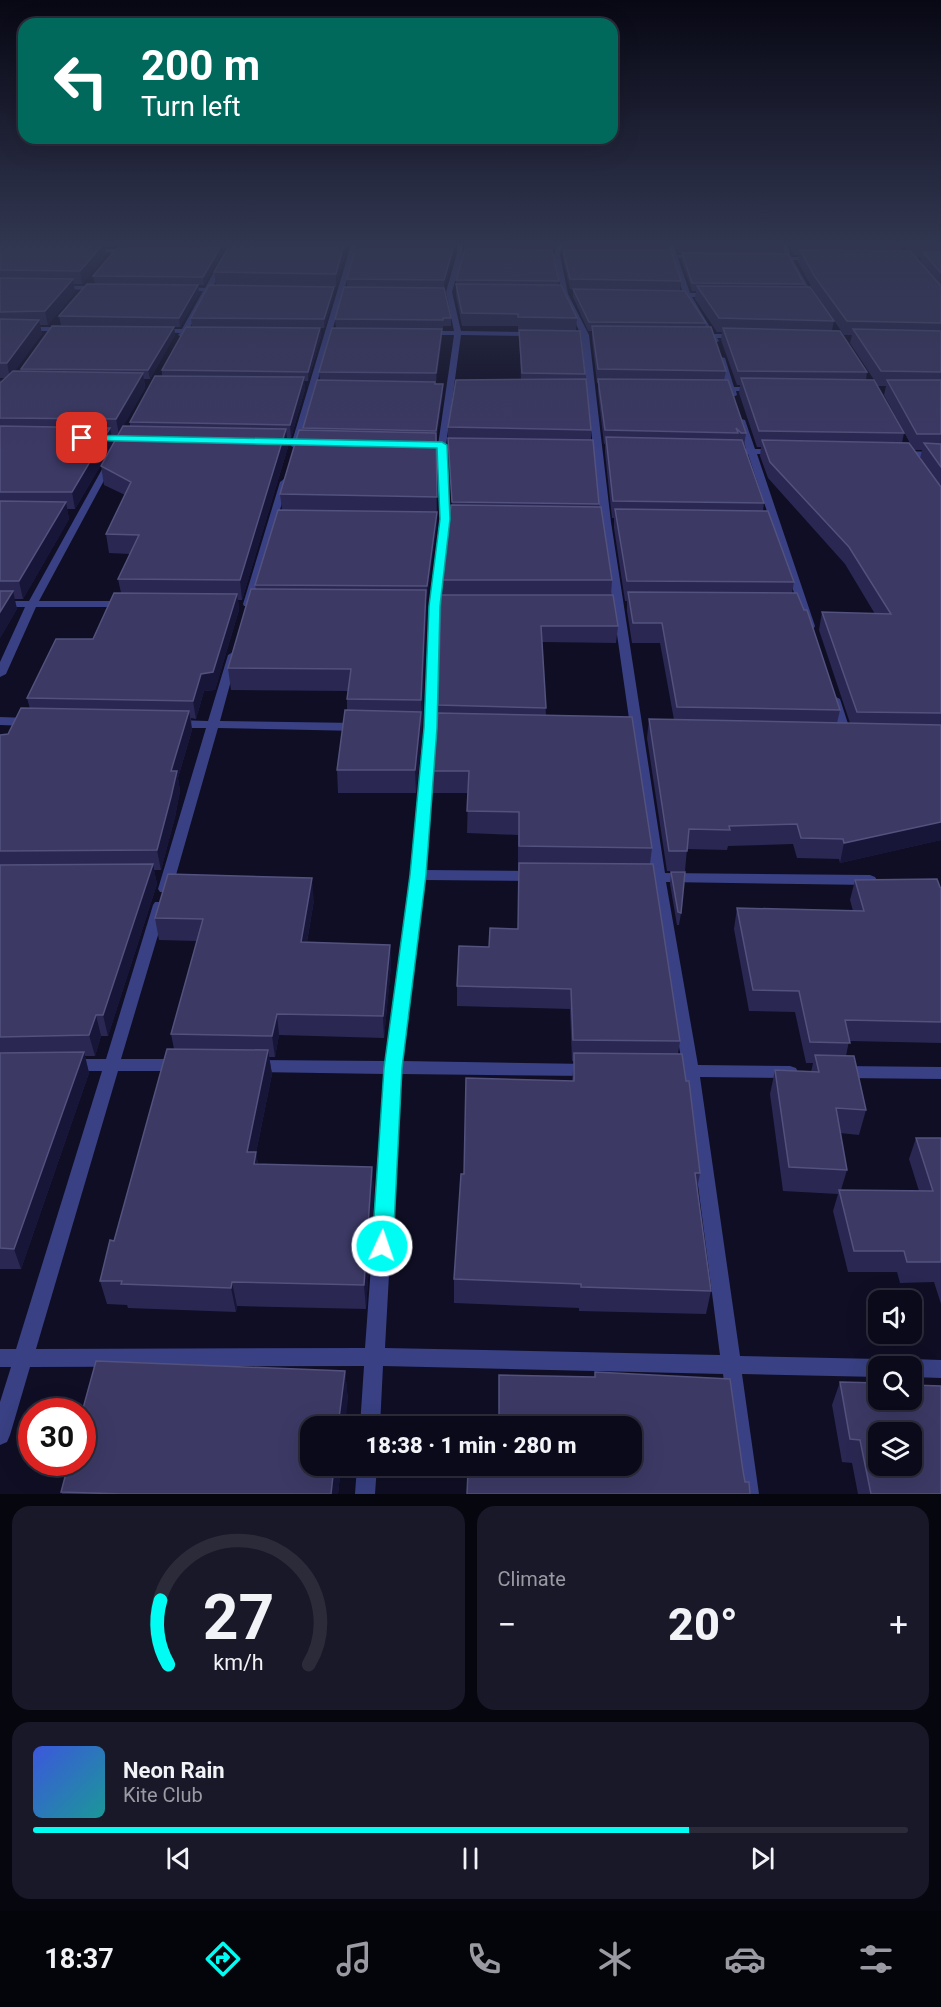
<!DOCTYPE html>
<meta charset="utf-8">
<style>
:root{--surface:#0b0a1b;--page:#191828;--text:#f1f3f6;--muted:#9a9aa3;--line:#2b2b3a;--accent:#00fcf2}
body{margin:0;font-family:Roboto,sans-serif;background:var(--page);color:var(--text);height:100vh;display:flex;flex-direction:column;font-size:22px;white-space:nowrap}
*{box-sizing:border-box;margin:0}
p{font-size:20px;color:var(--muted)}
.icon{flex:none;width:33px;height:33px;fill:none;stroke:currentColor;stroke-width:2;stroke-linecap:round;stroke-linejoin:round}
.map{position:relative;height:1494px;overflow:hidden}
.drawer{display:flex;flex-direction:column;gap:12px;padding:12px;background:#06060f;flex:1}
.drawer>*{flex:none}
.guide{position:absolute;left:18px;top:18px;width:600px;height:126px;border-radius:18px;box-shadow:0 6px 24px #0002,0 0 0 2px var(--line);background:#00695c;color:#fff;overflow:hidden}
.tools{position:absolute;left:868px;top:1290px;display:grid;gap:12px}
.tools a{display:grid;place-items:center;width:54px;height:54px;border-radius:12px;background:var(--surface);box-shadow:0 6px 24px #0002,0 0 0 2px var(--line);font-size:30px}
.speed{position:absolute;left:18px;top:1398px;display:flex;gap:12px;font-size:30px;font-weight:700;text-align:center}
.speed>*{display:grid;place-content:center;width:78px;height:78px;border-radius:50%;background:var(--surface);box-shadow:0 6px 24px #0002,0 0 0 2px var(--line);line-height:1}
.speed .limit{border:9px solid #d22;background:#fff;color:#111}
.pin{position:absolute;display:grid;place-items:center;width:51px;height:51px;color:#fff;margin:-26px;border-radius:12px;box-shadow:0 3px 9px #0006}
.me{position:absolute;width:66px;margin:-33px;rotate:3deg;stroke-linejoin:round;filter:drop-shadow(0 0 4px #0008)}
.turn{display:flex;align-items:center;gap:21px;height:126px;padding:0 24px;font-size:27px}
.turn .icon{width:78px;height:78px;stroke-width:2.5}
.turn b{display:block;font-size:42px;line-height:51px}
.big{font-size:45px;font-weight:800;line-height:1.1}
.drawer .card{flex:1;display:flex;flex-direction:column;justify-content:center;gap:9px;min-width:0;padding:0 21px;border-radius:18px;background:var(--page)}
.drawer .dial{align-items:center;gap:0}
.dial svg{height:156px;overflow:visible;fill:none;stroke:var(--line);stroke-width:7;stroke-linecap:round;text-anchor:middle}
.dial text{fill:var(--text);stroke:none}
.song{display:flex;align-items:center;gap:18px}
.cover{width:72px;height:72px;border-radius:9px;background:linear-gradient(135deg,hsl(230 70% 55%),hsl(180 70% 35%))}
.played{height:6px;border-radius:3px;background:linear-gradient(90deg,var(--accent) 75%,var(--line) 75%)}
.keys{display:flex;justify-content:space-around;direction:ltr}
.heat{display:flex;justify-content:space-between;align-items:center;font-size:33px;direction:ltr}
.drawer .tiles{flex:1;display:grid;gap:12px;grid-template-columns:1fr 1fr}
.card:last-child{grid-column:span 2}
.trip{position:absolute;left:300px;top:1416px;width:342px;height:60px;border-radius:18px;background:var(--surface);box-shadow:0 6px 24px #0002,0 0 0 2px var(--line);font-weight:800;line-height:60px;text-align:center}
.menu{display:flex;height:96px;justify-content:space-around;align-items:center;background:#04040b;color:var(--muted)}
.menu .icon{width:42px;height:42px}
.menu .selected{color:var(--accent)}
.menu b{font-size:27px;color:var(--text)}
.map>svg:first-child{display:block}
</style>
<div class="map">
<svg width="941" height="1494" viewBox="0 0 941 1494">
<rect width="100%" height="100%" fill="#0f0e24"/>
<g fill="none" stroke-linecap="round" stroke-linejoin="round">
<path fill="#394083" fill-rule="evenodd" d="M231,242H237L212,288L225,290L222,292H210L189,329L202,330V332L187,333L182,337L178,335L180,333L158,332L156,331L160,329H182L203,291H182L179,289L182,287L205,288Z
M352,242H358L299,445L292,447L291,445Z
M457,242H463V253L452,292L461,331L533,332L537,334L533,336L461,335L446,445L450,519L439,606L436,728L425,870L534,871L539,873L541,876L539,879L534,881L424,880L402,1061L589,1064L595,1066L597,1070L595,1074L589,1076L400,1074L385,1348L720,1355L684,1077L678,1075L676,1071L678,1067L682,1065L653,882L648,880L646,877L651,873L601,522L581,335L562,294L554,255L558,242H564L560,255L568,294L589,335L611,522L665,873L870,875L875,877L877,880L875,883L870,885L666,882L698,1065L790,1066L796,1068L798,1072L796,1076L790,1078L700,1077L740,1356L879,1359L886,1361L888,1366H879V1377L742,1374L759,1494H739L723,1374L383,1366L380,1426H360L364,1366L30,1367L10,1435L7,1442L0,1445V1402L11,1367H0V1349H16L102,1071H72L66,1069L64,1065L66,1061L72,1059H106L153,905L155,902H165L167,905L121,1059H178L184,1061L186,1065L184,1069L178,1071H118L36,1349L365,1348L385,1074L255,1072L249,1070L247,1066L249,1062L255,1060L386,1061L411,875L424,728L429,606L440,519L438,445L454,335H427L423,333L427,331H454L446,292L457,253Z
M667,242H673L677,255H697L700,257L697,259L678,258L690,293H711L714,295L711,297H692L714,334H737L741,336L740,338H717L719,341L715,343L710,338H694V334H707L685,297H671L668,295L671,293H683L672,258L654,256L657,254H671Z
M780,242H786L791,257H814L817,259L814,261L793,260L816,300L815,301H811L787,260L771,258L774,256H785Z
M90,249H130L133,251L130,253L88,252Z
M59,286H99L102,288L99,290L57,289V287Z
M0,327H65L69,329L65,331H0Z
M718,356L725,358L734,387H754L758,389L757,391H736L737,395L733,397H730L728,391H711V387H726Z
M738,418L745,420L755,449H776L780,452L776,455L757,454L815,626L814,628H806L805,626L748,454H730L726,451L730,448L746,449L737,420Z
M901,451L941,452V458L898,456L897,454Z
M110,459L114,462L39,601H125L130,604L125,607H36L6,674L0,677V662L25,607H0V601H29L106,462Z
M284,479L288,482L253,604L252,606H244L243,604L280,482Z
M233,652L238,655L220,721L358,723L364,727L358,731L218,728L172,889L170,892H160L158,889L206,728H177L171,724L177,720L208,721L228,655Z
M834,696L840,699L852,736L850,739L846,740L840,736L828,699Z
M0,717L28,718L34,722L28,726L0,725Z
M843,1066L941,1067V1079L843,1078L837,1076L835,1072L837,1068Z
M912,1359L941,1360V1378L912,1377V1366H903L905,1361Z
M357,1466H377L375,1494H355Z"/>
</g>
<path fill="#2a2752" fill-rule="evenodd" d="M0,242H117L113,247H105L106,255L82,284H74L75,292L48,325H40L42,334L14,371L21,372V369L168,327L61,325L59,316L198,285L199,293L180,327H174L175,335L150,379H144L145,388L123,426L130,427V422L162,376V370L192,327L191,318L334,287V295L324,328H320L321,336L308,381H304L305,389L291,438H287L288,447L242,600H238L239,610L215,690L204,691L196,719L191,718L192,730L178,778L180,791L175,817L161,870H154L157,884L108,1036H101L95,1056H85L89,1073L21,1269H0V735L8,734L30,709L27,698L93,639L121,593L118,579L130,554L109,553L106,534L125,495L104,485L101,466L119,435H112L113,444L75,509H67L69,519L23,599H14L17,609L0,638V379L1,382L5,378H0Z
M124,242H228L226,248H220L221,255L204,285L95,284L93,276L202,248L125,247Z
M236,242H350L347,248H345V256L336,287L216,285L214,272Z
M359,242H455V249L359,248Z
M464,242H556L553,251H552L559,281L558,285L577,318L576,331L585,374V379L591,430V440L599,507L612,580L611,595L618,626L616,643L542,642L546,715L652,848L650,864L680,1041L678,1054L686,1081L700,1173L697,1189L711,1291L706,1314L579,1311V1308L454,1303V1279L464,1174L572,1081L574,1061H572L570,1009L457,1006V986L489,947L518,929V835L467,833L468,793H433V771L438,713L442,580L452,505L448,450V427L521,380L519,330H558H518V326H462L456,296V280L530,250L465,249Z
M564,242H669L668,250L681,281L680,291L570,289L563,259Z
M674,242H784L783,254L804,284V287L834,321L832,330L867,372L866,380L904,433L902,443L912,447L884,395L886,386H878L850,343L852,335H844L813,290L798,262L799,255H794L787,242H941V840L840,863L839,859L797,858L793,844L728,846L727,850L687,849L685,871H667L647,738L649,719L674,720L660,643H632L627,611V601H625L614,528V518H612L605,453V444H604L598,392V383H597L592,339V331H588L573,297V289L706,323L705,327L726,371L724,380L746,433L744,446L764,503L763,511L794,582L792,593L840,710L837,723H850L819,630L822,612L875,614L845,564L768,478L760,456L761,447H757L739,393L740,385H737L721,340L722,332H717L695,299L696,291H692L681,260L682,253H679ZM903,246L905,247L908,251H902ZM915,257H921L920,263ZM914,450H922L920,459Z
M453,249V257L444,288L347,287V279Z
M451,318V326H443V329L346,328L442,338L436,382L403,381L443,384V393L436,441L437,525L426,601L422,734L416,793H338L337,770L347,710V699L348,691L231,690L228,668L256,589L255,585L282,510L280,494L320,380L319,372L336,328L335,319Z
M671,872L681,913L679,925H677L670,884Z
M855,880L941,888V1043L849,1041L846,1056L866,1110L859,1135L840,1133L847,1170L841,1190L919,1191L909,1159L916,1138H941V1304L934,1282L900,1283L897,1272H848L833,1211L838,1194L783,1191L770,1094L775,1070L811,1072L813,1063H806L795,1012L749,1011L734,929L737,908L853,911L850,900Z
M314,900L307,942L390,945L391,966L384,1038L279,1035L275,1057H269L272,1074L256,1153L258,1164L372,1167L374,1191L366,1309L237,1306L236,1312L128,1308L127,1305L107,1304L100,1281L114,1241L174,1049L171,1034L197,941L159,940L155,918Z
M345,1371L348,1400L310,1466H341L338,1494H62L61,1492Z
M840,1382L941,1494H858L852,1463L842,1462L832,1405Z"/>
<path fill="#171538" d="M104,243L106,255L82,284L80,271Z
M344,244L345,256L336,287V274Z
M220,248L221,255L204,285L203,277Z
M453,249V257L444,288V280Z
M73,279L75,292L48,325L45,311Z
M198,285L199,293L180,327L179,318Z
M334,287V295L324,328V319Z
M39,320L42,334L10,378L7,363Z
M174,327L175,335L150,379L148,370Z
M320,328L321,336L308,381V372Z
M442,329V338L436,382V373Z
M143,373L145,388L119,435L116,419Z
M304,377L305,389L291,438L290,425Z
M443,384V393L436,441V431Z
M110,428L113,444L75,509L72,492Z
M286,429L288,447L242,600L240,580Z
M66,502L69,519L23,599L19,581Z
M437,512V525L427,601V586Z
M426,590L427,611L422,723L421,700Z
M13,591L17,609L0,638V612Z
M237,594L239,610L215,690L204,691L196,719L193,701L201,674Z
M189,711L192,730L178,778L180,791L175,817L161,870L157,850L171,771Z
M421,712L422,734L416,793L415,770Z
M941,822V840L840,863L844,843Z
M153,864L157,884L108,1036L103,1015Z
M312,878L314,900L303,964L301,942Z
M390,945L391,966L384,1038L383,1016Z
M277,1014L279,1035L275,1057L272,1036Z
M96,1015L101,1036L95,1056L89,1035Z
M268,1050L272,1074L256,1153L260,1177L247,1152Z
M84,1052L89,1073L21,1269L14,1249Z
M372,1167L374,1191L366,1309L364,1285Z
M232,1282L237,1306L236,1312L231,1288Z
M345,1371L348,1400L345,1426H338Z
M334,1466H341L338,1494H331Z"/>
<path fill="#3c3965" stroke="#53517d" stroke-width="1.5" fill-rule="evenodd" d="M0,242H37L104,243L80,271L0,270Z
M795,242H902L904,244Z
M914,242H941V245L916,244Z
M231,243L344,244L336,274L214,272Z
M117,248H220L203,277L93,276Z
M355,249H453L444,280L347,279Z
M465,249L552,250L559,281L456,280Z
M563,250H671L681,281L570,279Z
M800,250L910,251L941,286V323L847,321L815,277Z
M923,252H941V273Z
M682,253L788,254L804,284L692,283Z
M0,278L73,279L45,311L0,312Z
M87,284L198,285L179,318L59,316Z
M456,284L561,285L577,318L518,317V314L462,313Z
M209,285L334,287L324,319L191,318Z
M697,286L810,287L834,321L719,318Z
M344,287L444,288L451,318H443V320L335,319Z
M573,289L685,291L706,323L589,322Z
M0,319L39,320L7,363H0Z
M52,326L174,327L148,370L21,369Z
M592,326L711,327L726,371L598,369Z
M186,327L320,328L308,372L162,370Z
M332,328L442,329L436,373L319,372Z
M723,328L840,331L867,372L738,371Z
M853,329L941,331V372L881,371Z
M519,330L580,331L585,374L522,373Z
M13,371L143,373L116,419L0,418V383Z
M155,376L304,377L290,425L130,422Z
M741,378L874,380L904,433L759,431Z
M586,379L591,430L448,427L456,380Z
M598,379L728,380L746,433H741L736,428L738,433L605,430Z
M317,380L435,382V384H443L436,431L303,428Z
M887,380H941V434H917Z
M0,426L110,428L72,492H0Z
M123,426L286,429L240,580L118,579L139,535L106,534L131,482L101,466Z
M299,430L436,433L437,497L280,494Z
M606,437L742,440L764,503L613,501Z
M448,438L593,440L599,504L452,502Z
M762,440L909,443L941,487V713L857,712L822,612L891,614L849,547L770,462Z
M924,443L941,444V467Z
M0,501L66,502L19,581H0Z
M451,505L601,507L612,580H442Z
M615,509L768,511L794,582L627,581Z
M278,510L437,512L427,586L255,585Z
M251,589L426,590L421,700L347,699L351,669L228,668Z
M0,591H13L0,612Z
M628,592L797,593L804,610H807L840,710L677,707L662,623H633Z
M114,593L237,594L213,672L201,674L193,701L27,698L56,639H93Z
M441,595H613L618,626H541L546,708L438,705Z
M21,708L189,711L171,771H177L171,797L157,850L0,851V735L8,734Z
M345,710L421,712L415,770H337Z
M438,713L632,717L652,848L519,846V812L467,811L469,771H433Z
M649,719L941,725V822L844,843L843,839L801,838L797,824L729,826L730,830L689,829L687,851H669Z
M519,863L653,864L680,1041L573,1040L571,989L457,986L459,946L489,947L490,928L518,929Z
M153,864L103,1015H96L89,1035L0,1037V865Z
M671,872H685L681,913L678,912Z
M168,874L312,878L301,942L390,945L383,1016L277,1014L272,1036L171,1034L203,919L155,918Z
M937,879L940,887L941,888V1022L845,1020L850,1043L810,1042L799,991L753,990L737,908L864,911L855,880Z
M167,1049L268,1050L247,1152H256L254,1164L372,1167L364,1285L232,1282L231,1288L121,1284L122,1281H100L110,1240L114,1241Z
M84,1052L14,1249L0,1248V1053Z
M574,1053L682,1054L686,1081H689L700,1173H695L711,1291L581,1287V1284L454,1279L461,1174H464L466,1078L574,1081Z
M815,1055L854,1056L866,1110L836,1108L847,1170L789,1167L775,1070L819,1072Z
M916,1138H941V1262H907L904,1251H854L839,1190L933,1191Z
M96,1361L345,1371L338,1426H310V1466H334L331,1494H122L61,1492L69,1462H82V1412Z
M595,1372L730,1379L743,1471L745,1482H749L750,1494H467L468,1472L498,1473V1466H632V1426H499V1375L595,1377Z
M840,1382L879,1383V1400H912V1385L941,1386V1494H871L860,1440L850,1439ZM879,1432H912V1466H879Z"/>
<linearGradient id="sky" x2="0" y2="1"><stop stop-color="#080814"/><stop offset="0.54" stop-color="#313650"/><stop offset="1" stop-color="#313650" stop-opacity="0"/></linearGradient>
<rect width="941" height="451" fill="url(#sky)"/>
<path fill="#00fcf2" stroke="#00a49d" stroke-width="1.5" d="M82,435L442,442L447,445L450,519L440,606L437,728L426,875L402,1068L393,1246L390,1252L382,1255L375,1252L372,1246L384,1068L410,875L424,728L429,606L440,519L437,448L79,440L78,438Z"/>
</svg>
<div class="tools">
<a><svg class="icon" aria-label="sound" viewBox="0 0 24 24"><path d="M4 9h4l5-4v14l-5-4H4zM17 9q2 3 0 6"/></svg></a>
<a><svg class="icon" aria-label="search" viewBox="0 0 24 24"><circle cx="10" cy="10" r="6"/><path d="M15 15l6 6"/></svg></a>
<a><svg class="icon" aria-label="layers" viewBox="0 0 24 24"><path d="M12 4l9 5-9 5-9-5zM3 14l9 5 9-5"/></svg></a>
</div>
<div class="speed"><div class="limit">30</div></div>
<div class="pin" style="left:82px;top:438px;background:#d93025"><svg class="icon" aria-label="arrive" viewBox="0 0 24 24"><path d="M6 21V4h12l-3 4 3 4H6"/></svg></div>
<svg class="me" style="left:382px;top:1246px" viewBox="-20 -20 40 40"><circle r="17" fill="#00fcf2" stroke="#fff" stroke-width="3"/><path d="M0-11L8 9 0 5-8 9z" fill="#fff"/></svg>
<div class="trip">18:38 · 1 min · 280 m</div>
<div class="guide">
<div class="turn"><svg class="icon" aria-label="left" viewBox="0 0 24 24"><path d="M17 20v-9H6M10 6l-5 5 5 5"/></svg><div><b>200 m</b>Turn left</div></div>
</div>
</div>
<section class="drawer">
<div class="tiles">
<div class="card dial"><svg viewBox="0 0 100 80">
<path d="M14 69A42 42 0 1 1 86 69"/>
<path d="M14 69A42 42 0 0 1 10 36" stroke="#00fcf2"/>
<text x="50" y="56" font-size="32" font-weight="700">27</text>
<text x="50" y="72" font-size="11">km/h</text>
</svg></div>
<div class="card"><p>Climate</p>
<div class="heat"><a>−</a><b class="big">20°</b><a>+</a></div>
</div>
<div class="card">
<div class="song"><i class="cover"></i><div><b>Neon Rain</b><p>Kite Club</p></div></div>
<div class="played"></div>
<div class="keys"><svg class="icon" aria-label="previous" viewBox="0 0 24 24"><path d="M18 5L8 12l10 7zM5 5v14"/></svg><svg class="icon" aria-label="pause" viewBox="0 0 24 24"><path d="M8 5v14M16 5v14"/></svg><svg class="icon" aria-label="next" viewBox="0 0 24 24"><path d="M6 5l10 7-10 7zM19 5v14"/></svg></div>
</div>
</div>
</section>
<nav class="menu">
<b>18:37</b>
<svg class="icon selected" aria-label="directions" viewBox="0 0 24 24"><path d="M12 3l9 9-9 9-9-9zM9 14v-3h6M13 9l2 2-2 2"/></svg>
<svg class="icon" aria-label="music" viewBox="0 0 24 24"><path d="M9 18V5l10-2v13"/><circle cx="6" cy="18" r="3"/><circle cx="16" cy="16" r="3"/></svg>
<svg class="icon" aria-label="phone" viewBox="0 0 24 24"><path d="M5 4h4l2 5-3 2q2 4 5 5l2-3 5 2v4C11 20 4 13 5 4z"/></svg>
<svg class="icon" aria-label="climate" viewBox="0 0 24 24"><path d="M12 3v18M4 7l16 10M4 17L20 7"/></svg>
<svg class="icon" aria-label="car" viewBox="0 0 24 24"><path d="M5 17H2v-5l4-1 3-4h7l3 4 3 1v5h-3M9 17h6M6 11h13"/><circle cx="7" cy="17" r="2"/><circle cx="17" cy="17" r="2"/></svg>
<svg class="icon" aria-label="filters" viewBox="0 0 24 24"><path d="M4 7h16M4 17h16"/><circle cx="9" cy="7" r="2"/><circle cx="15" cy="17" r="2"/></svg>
</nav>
